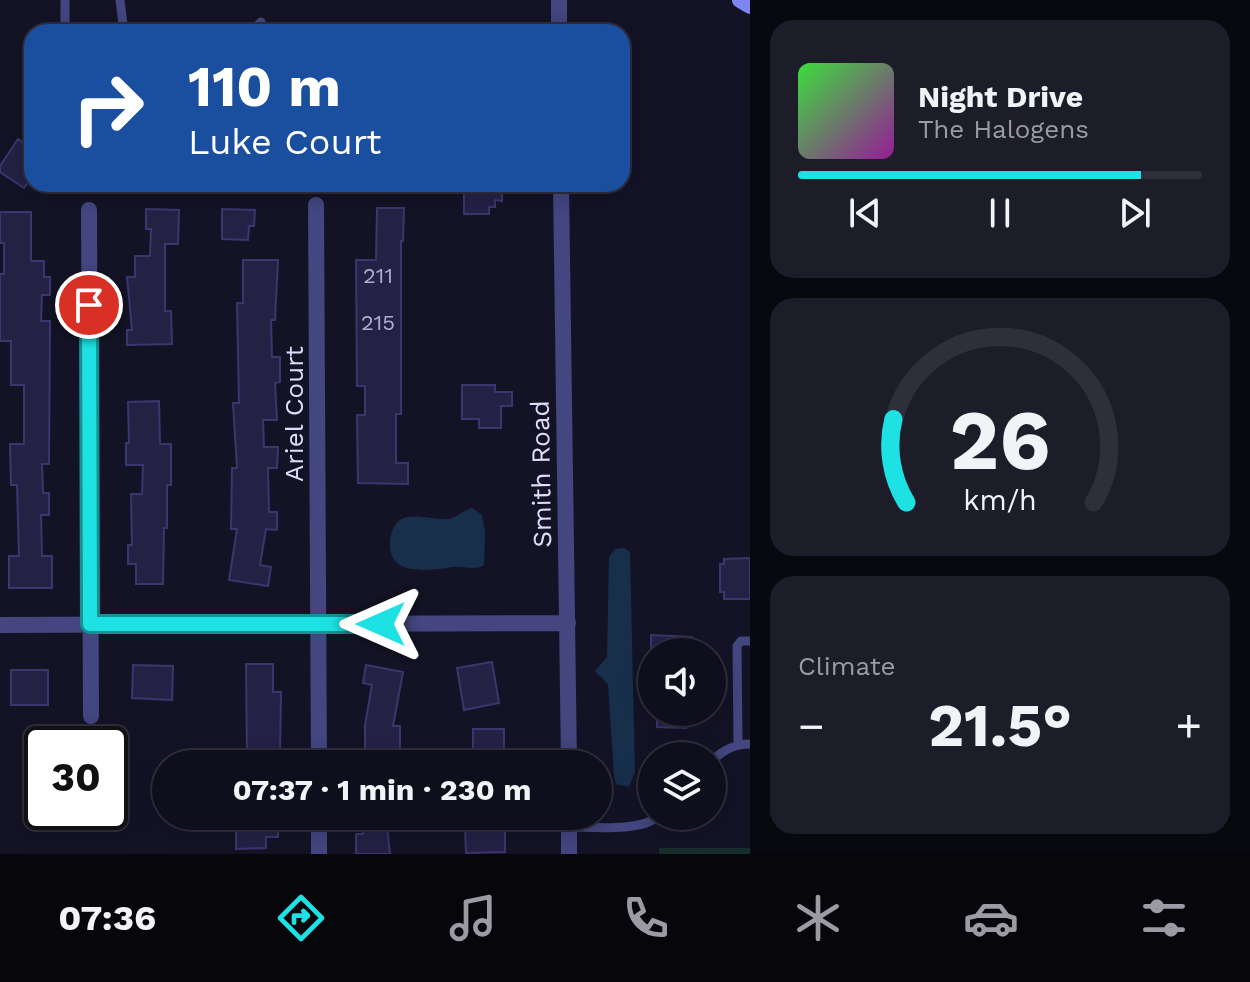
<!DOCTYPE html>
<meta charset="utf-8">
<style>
:root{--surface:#0f0e1c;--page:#1d1c29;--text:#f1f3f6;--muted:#9b9ca3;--line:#2f2e3b;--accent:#1ee1e4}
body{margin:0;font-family:"Work Sans",sans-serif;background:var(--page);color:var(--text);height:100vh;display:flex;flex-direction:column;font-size:30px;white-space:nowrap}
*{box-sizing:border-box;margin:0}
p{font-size:26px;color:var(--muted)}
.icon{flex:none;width:44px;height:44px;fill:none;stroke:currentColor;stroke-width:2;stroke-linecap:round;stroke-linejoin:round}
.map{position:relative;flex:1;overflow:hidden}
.drawer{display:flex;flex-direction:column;gap:20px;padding:20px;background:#08080f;width:500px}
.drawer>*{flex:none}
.hud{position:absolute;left:24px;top:24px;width:606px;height:168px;border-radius:24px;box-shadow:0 4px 20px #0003,0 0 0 2px var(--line);background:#1a4fa0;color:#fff;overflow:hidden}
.controls{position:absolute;left:638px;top:638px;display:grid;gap:16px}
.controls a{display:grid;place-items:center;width:88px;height:88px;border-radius:50%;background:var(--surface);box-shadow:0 4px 20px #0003,0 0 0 2px var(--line);font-size:40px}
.speed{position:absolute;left:24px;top:726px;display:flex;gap:16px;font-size:40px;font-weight:700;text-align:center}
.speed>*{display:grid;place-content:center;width:104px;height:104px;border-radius:50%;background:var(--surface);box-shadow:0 4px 20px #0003,0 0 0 2px var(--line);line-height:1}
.speed .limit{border:4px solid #111;border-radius:12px;background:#fff;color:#111}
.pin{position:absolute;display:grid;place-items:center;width:68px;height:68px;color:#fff;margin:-34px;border:4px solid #fff;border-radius:50%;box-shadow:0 2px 8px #0007}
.me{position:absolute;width:88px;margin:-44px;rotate:270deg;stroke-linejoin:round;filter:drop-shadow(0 0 6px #0008)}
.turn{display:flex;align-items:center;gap:28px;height:168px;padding:0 32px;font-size:36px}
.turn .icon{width:104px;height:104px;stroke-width:2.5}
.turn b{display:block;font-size:56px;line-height:68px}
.big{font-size:60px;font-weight:700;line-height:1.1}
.drawer .tile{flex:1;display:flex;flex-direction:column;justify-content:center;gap:12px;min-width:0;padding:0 28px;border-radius:24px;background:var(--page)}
.drawer .dial{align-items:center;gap:0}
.dial svg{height:208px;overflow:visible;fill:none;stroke:var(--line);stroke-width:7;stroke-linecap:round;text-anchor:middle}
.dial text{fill:var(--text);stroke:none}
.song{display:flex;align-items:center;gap:24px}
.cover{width:96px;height:96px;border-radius:12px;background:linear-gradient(135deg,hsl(120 70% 55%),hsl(300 70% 35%))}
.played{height:8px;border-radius:4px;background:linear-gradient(90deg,var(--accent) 85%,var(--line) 85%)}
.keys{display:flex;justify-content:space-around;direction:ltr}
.heat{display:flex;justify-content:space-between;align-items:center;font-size:44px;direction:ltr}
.trip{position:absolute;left:152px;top:750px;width:460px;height:80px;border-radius:40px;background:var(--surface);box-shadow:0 4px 20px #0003,0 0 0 2px var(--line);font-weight:700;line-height:80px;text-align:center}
.tabs{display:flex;height:128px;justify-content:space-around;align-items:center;background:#06060b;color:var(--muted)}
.tabs .icon{width:56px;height:56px}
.tabs .on{color:var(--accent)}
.tabs b{font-size:36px;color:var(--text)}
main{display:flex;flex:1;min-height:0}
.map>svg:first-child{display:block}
</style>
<main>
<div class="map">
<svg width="750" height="854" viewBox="0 0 750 854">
<rect width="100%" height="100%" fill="#141326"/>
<path fill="#162f2c" d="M659,848H750V854H659Z"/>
<path fill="#172f4b" d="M472,508L482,515L485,532L484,565C473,571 465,566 453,567C431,570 388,578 390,543C390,535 393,525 400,520C412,512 435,521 449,519C458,517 463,510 472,508Z
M624,548L630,552L635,772L629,787L616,784L614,776L608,684L595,671L607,657L609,557L615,549Z"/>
<path fill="#252145" stroke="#3c356e" stroke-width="2" d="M18,139L32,149V177L24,188L0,172V166Z
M464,184H502V201L495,200V207H489V214H464Z
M377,208H404L403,241H401V414H396V463H408V484L358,483L357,415H365V386H357L356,260H376Z
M146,209L179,210L178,244H165V311H171L172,344L127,345V330H132L127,277H135V256H150L151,229H146Z
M222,209L255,210L254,226H249L248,240L222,239Z
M0,212H31V261H44V277H50V295H42L41,321H50L49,464H42L43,493H49V515H41L42,556H52V588H9V556H19L17,485H11L10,444H24V385H11V341H0V274H4V243H0Z
M243,260H278L275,320H271L272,357H280V382L275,383L277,420H263L264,447H278L277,468H268L269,512H277V530L266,529L260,565L271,567L268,586L229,580L237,529H231L232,468H237L233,403H239L237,303H243Z
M462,385H495V392H512V406H501V428H479V419H462Z
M159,401L160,444H171V485H167V528H164L163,584H136V564H128V545H132L131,494H142L143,465H126V443H129L128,402Z
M750,558V599H724V592H720V564H724V559Z
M651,635L692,637V652H651Z
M492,662L499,703L464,710L457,668Z
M246,664H273V692H281L280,756H247Z
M133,665L173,666L172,700L132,698Z
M366,665L403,672L393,726H400V753H365V725L372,685L363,683Z
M11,670H48V705H11Z
M657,712H685L686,728L657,727Z
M473,729H504V754H473Z
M363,816H386L390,854H356V834H363Z
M236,818H278V837H266V848L236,849Z
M505,827V852L466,853L465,828Z"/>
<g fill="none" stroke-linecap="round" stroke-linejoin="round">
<path stroke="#43467f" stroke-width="9" d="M120,0L124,32
M65,32V0
M250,32L261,22
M738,744L737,646L741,641H750
M712,761C723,750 734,744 750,744
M569,827C592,827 642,832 658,816"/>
<path stroke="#43467f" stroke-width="16" d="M559,0V32
M561,184L569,764
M316,205L319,764
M89,210L91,716
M0,625L568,623
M319,816V854
M569,816V854"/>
<path stroke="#7e84f0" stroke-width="16" d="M740,0L750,6"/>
</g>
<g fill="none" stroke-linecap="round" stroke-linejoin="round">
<defs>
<path id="route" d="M89,305L90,624H381"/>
</defs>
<use href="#route" stroke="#149294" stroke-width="20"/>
<use href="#route" stroke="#1ee1e4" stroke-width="14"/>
</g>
<g text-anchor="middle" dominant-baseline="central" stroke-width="8" stroke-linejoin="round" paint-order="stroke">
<g font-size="22" fill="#afadce">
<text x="378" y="275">211</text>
<text x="378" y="322">215</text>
</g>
<g font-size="26" fill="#dddcfb" stroke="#141326">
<text transform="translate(294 414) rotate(-90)">Ariel Court</text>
<text transform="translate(541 474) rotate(-91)">Smith Road</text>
</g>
</g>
</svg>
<div class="controls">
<a><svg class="icon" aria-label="sound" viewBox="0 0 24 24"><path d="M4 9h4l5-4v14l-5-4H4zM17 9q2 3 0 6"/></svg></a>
<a><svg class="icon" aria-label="layers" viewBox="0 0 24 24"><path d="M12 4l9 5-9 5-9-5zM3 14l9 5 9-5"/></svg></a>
</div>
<div class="speed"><div class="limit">30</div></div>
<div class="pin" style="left:89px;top:305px;background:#d93025"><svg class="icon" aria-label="arrive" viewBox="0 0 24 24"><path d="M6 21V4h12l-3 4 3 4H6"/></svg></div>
<svg class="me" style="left:381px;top:624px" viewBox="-20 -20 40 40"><path d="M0-17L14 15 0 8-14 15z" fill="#1ee1e4" stroke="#fff" stroke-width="4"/></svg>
<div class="trip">07:37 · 1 min · 230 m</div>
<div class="hud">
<div class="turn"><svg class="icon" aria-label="right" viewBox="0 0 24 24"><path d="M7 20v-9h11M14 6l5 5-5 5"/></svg><div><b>110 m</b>Luke Court</div></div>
</div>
</div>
<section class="drawer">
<div class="tile">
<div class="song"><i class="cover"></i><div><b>Night Drive</b><p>The Halogens</p></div></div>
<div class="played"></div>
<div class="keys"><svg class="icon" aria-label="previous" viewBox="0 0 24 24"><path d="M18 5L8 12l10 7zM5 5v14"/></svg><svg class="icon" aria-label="pause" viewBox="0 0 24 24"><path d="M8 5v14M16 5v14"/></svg><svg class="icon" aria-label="next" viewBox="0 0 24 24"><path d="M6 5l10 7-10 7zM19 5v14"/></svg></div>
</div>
<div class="tile dial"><svg viewBox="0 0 100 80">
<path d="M14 69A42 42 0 1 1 86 69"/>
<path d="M14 69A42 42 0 0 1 9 37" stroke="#1ee1e4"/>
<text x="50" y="56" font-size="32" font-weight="700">26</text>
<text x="50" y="72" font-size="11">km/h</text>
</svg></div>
<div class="tile"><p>Climate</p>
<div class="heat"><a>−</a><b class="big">21.5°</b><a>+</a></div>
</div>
</section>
</main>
<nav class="tabs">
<b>07:36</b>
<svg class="icon on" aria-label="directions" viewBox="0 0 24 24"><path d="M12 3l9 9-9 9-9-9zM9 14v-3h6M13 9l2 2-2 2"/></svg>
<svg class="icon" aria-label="music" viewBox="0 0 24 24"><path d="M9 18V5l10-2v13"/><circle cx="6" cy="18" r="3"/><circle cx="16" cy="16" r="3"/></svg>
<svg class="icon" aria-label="phone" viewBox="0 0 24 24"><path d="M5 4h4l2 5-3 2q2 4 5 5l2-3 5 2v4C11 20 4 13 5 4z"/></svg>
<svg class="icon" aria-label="climate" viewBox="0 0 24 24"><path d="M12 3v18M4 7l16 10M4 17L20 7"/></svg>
<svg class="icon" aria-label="car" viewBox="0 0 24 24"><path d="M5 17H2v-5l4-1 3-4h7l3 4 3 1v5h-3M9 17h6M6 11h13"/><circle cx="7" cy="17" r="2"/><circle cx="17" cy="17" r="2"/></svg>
<svg class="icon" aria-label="filters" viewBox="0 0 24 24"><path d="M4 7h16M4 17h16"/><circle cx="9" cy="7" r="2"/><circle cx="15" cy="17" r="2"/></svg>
</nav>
